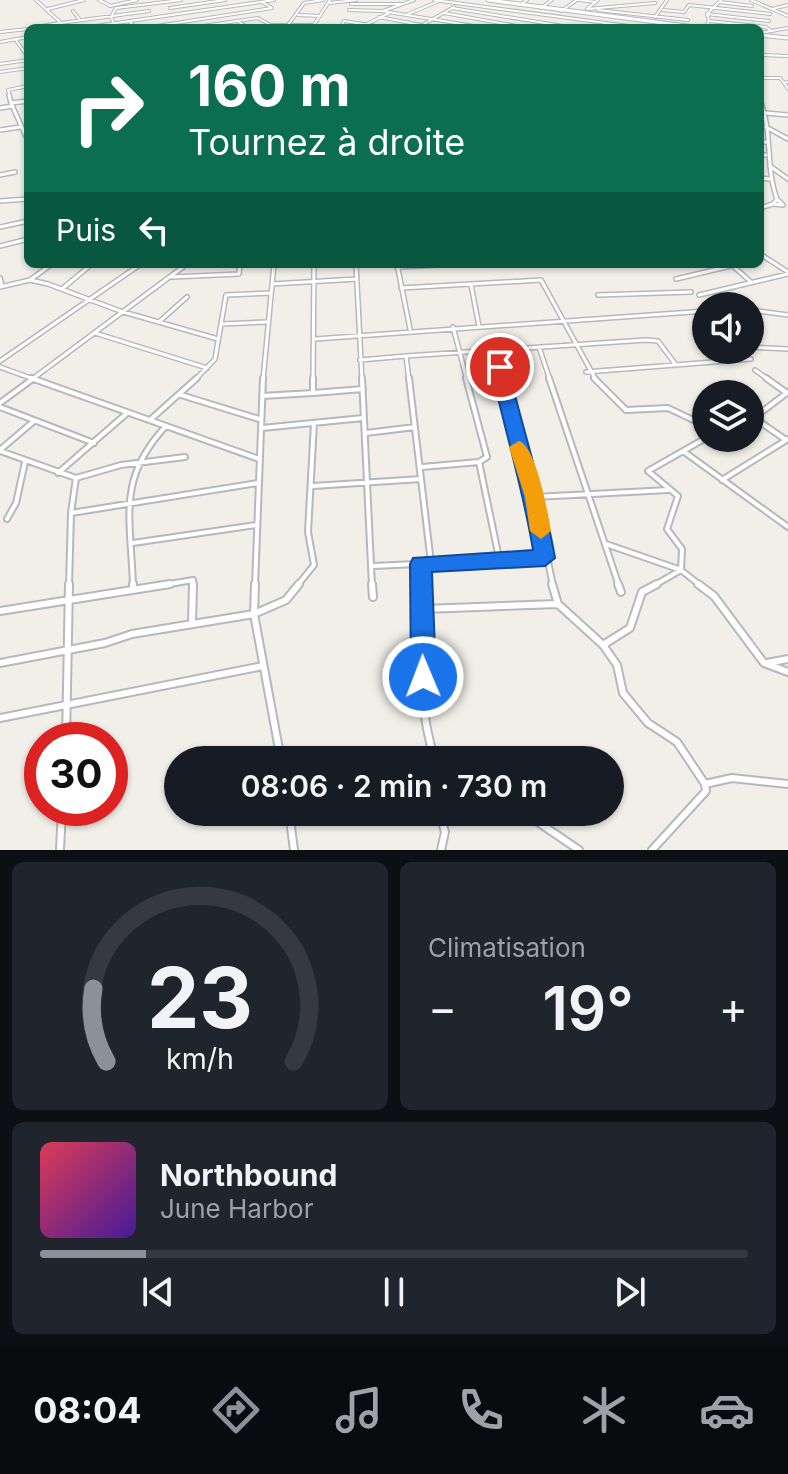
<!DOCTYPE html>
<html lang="fr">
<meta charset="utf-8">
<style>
:root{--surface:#171b24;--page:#20242c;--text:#f1f3f6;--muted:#9ea1a6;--line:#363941;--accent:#8c9099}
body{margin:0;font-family:Inter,sans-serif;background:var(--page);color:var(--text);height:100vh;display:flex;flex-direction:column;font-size:30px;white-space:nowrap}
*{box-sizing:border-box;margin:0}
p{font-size:26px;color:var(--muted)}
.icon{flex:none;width:44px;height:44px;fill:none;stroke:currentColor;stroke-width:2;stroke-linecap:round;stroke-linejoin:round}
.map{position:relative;height:850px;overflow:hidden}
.panel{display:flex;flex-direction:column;gap:12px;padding:12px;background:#0d0f14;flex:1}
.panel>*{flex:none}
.banner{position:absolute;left:24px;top:24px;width:740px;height:244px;border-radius:12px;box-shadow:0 2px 6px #0004;background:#0b6e4f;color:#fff;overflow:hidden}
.fabs{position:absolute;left:692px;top:292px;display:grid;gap:16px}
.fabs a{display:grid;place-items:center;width:72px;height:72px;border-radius:50%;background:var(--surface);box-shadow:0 2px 6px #0004;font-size:40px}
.speed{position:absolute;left:24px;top:722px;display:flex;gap:16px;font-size:40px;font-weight:700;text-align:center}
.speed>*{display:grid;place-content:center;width:104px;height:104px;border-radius:50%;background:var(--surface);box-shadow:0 2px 6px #0004;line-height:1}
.speed .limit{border:12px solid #d22;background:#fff;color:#111}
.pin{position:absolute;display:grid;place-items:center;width:68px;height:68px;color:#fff;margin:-34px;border:4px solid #fff;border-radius:50%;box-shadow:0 2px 8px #0007}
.me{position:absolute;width:88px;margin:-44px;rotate:359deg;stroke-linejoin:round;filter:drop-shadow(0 0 6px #0008)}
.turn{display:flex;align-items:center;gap:28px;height:168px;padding:0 32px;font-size:36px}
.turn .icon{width:104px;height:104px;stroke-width:2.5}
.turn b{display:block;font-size:56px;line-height:68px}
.then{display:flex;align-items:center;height:76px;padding:0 32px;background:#0003;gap:16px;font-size:30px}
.big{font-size:60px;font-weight:600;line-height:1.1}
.panel .card{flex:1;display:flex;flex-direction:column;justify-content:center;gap:12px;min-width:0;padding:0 28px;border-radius:12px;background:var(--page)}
.panel .dial{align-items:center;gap:0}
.dial svg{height:208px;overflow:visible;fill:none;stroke:var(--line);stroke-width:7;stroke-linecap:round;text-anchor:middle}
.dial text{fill:var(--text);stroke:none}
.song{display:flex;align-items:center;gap:24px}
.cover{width:96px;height:96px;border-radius:12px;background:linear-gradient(135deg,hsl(350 70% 55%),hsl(260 70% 35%))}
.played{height:8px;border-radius:4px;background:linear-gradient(90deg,var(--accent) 15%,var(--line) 15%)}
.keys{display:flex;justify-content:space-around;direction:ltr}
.heat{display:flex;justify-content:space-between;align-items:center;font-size:44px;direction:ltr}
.panel .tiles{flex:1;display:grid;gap:12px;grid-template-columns:1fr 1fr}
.card:last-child{grid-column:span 2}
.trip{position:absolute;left:164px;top:746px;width:460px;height:80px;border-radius:40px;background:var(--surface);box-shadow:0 2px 6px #0004;font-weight:600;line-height:80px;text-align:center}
.tab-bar{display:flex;height:128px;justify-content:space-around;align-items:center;background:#090b0e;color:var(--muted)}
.tab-bar .icon{width:56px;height:56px}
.tab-bar .active{color:var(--accent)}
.tab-bar b{font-size:36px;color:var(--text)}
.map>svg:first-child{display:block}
</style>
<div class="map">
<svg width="788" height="850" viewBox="0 0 788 850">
<rect width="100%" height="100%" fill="#f1efe8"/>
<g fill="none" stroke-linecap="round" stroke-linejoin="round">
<defs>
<path id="minor-far3" d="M36,0L61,23
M99,0L111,6
M434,0L636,27
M579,0L596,2
M751,0L788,16
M720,2L752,6
M329,3L356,0
M351,4H402
M520,5L527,0
M110,6L137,0
M170,8L225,0
M452,8L575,28
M541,8L552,0
M588,8L598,0
M48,9L84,0
M587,9L655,3
M772,9L788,5
M349,10L382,11L486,28
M598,10L688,20
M663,10L684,12L689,5L770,14
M73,11L80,20
M383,11L414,0
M561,11L577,0
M444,13L517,26
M408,14L437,2
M707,14L769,21
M298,15L320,16
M379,17L437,28
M655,17L667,0
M129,21L136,28
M709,21L766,27L771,31
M239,22L248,28
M114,23L111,17L116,8L181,0
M273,25H314
M288,25L304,3L323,0
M31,28L59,23
M64,28L61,23L149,11
M144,28L272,8L262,2
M189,28L258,18L276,28
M312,28L330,0
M340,28L344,21L389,28
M359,28L389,13
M417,28L454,7
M705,28L709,21L707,14L721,0
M0,32L28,29
M760,33L788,28
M15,39L28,57
M760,55L788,56
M0,64L28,60
M0,72L28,68
M760,78H780L784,83
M788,82L784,83L788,89
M10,97L8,90L28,86"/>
<path id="minor-far2" d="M9,95L11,103L28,101
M11,103L28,141
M0,108L13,106
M766,113L788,115
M766,127L788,139
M0,130L20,127
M760,142H768
M760,155H766
M770,166L788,179
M0,175L15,172
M760,178L770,179
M0,201L28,199
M760,208L773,204
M0,227L28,221
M0,246L28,239
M760,254L788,272
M356,264L362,380
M397,264L410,329
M733,266L751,282
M397,267L462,264
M172,277L239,274L240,264
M0,278L2,286
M676,279L739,264
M30,280L52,264
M272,284L357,279
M471,285L479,326
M0,287L30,280L48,284L120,311L218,339
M63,288L92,264
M401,288L541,280L596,380
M598,295L691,292
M699,295L788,274
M750,310L788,315
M160,321L187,297
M222,324L266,322
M453,327L467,380
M95,333L207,368
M315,339L706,311
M539,347L550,380
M750,347L788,349
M497,350L502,380
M406,356L646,340L658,341L676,365
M360,360L406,356L409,380
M0,361L141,264
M0,367L36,380
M755,370L769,380
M586,372L751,359
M31,380L187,264
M195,380L215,359L226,295L271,293
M263,380L274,264
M313,380L314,264"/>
<path id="minor-far1" d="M31,378L259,459
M362,378L372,586
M409,378L431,563
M466,378L487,457L479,462L499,558
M502,378L535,497L553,586
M549,378L619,586
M594,378L626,410L668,408L706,426
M766,378L787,393
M717,392L720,394
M313,393L363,389
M181,395L259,419
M262,396L313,393V378
M0,403L34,378
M0,407L94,443
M750,415L786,440
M755,417L788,392
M150,420L197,378
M262,428L363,418
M366,433L415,427
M0,450L34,421
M0,451L76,478L71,513L69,586
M683,451L788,527
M422,467L479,462
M58,473L126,414
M76,478L121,465L185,457
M722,480L788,439
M313,486L421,479
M535,497L668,490
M71,513L258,483
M7,519L16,503L25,462
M133,543L256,525
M606,544L681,570L701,586
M421,564L422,586
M373,566L545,558
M133,586C131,519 116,479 166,426
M158,586L193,580V586
M255,586L263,378
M297,586L314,565L308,532L314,423
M653,586L681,570L682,549L667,529L678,496L648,471L706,438"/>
<path id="minor" d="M133,584V588
M255,584L254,614L281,760
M372,584L373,597
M421,584C422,643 416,703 435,760
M552,584L558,604L603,645L617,665L623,693L648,723L677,742L705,784L706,791L652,850
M618,584L621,592
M698,584L714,596L764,663L788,672
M424,609L558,604
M0,611L170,584
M192,623L193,584
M603,645L630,628L642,592L657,584
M0,663L105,643L132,634L254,614L286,600L299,584
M767,663L788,659
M0,718L263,666
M66,740L69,584
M705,784L732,778L788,784
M289,812L294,850
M439,812L445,832L441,850
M523,812L579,850
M60,850L62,808"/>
<path id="tertiary-far1" d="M82,28L274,0
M0,42L28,37"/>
<path id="tertiary" d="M760,100C773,132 765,167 777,199
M777,199L783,205L773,204Z"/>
<path id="secondary" d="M488,0L702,28
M760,35L788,38"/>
</defs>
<use href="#minor-far3" stroke="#b5b8bc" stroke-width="4"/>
<use href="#minor-far2" stroke="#b5b8bc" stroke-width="6"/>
<use href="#minor-far1" stroke="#b5b8bc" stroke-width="8"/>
<use href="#minor" stroke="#b5b8bc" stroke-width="10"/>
<use href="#tertiary-far1" stroke="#b5b8bc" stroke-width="4"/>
<use href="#tertiary" stroke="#b5b8bc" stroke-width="6"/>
<use href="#secondary" stroke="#b6babf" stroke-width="5"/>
<use href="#minor-far3" stroke="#fff" stroke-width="2"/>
<use href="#minor-far2" stroke="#fff" stroke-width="3"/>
<use href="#minor-far1" stroke="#fff" stroke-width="4"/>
<use href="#minor" stroke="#fff" stroke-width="6"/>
<use href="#tertiary-far1" stroke="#fff" stroke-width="2"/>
<use href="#tertiary" stroke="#fff" stroke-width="3"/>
<use href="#secondary" stroke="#fff" stroke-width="3"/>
</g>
<path fill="#1a73e8" stroke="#114b97" stroke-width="2" d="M500,362L508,367C523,431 544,493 555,558L545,566L432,572L436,677L432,684L423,687L415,684L411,677L410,564L413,558L533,550C523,488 504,428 491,367Z"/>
<path fill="#f59e0b" d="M519,441C536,446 548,513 551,531L541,539L530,531L525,497L509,447Z"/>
</svg>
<div class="fabs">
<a><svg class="icon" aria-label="sound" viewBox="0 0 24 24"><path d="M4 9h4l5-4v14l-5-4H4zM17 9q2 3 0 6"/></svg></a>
<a><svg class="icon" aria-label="layers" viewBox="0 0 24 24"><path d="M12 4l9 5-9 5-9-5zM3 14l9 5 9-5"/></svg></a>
</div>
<div class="speed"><div class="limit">30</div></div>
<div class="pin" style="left:500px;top:367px;background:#d93025"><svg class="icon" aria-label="arrive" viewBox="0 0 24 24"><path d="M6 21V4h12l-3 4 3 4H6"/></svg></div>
<svg class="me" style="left:423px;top:677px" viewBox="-20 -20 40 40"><circle r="17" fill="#1a73e8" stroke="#fff" stroke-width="3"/><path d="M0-11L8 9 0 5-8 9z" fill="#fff"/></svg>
<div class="trip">08:06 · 2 min · 730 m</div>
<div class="banner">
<div class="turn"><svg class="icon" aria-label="right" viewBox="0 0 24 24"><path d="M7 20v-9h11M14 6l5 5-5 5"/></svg><div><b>160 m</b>Tournez à droite</div></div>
<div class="then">Puis<svg class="icon" aria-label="left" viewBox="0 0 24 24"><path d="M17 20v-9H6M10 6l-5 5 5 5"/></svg></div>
</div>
</div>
<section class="panel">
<div class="tiles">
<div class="card dial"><svg viewBox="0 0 100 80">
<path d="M14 69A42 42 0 1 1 86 69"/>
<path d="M14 69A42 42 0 0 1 9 41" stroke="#8c9099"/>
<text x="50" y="56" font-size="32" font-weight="700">23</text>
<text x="50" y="72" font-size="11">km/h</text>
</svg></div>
<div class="card"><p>Climatisation</p>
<div class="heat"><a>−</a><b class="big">19°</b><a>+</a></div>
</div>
<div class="card">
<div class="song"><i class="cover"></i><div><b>Northbound</b><p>June Harbor</p></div></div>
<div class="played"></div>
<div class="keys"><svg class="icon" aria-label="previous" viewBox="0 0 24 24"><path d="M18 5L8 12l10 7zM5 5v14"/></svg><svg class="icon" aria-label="pause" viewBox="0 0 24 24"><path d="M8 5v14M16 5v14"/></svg><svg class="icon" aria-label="next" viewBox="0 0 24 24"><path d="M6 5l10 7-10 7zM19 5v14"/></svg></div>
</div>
</div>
</section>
<nav class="tab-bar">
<b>08:04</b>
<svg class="icon active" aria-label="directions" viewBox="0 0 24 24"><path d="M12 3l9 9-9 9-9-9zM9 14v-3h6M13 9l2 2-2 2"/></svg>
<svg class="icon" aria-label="music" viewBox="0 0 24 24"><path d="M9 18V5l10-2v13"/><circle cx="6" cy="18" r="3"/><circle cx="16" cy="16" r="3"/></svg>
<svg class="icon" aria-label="phone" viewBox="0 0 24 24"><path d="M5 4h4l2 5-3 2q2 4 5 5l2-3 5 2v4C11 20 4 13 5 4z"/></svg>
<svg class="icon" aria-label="climate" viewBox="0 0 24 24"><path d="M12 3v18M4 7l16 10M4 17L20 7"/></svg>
<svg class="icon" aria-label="car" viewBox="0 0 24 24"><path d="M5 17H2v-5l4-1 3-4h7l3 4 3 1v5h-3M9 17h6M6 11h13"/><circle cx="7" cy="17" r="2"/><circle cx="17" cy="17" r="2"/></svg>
</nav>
